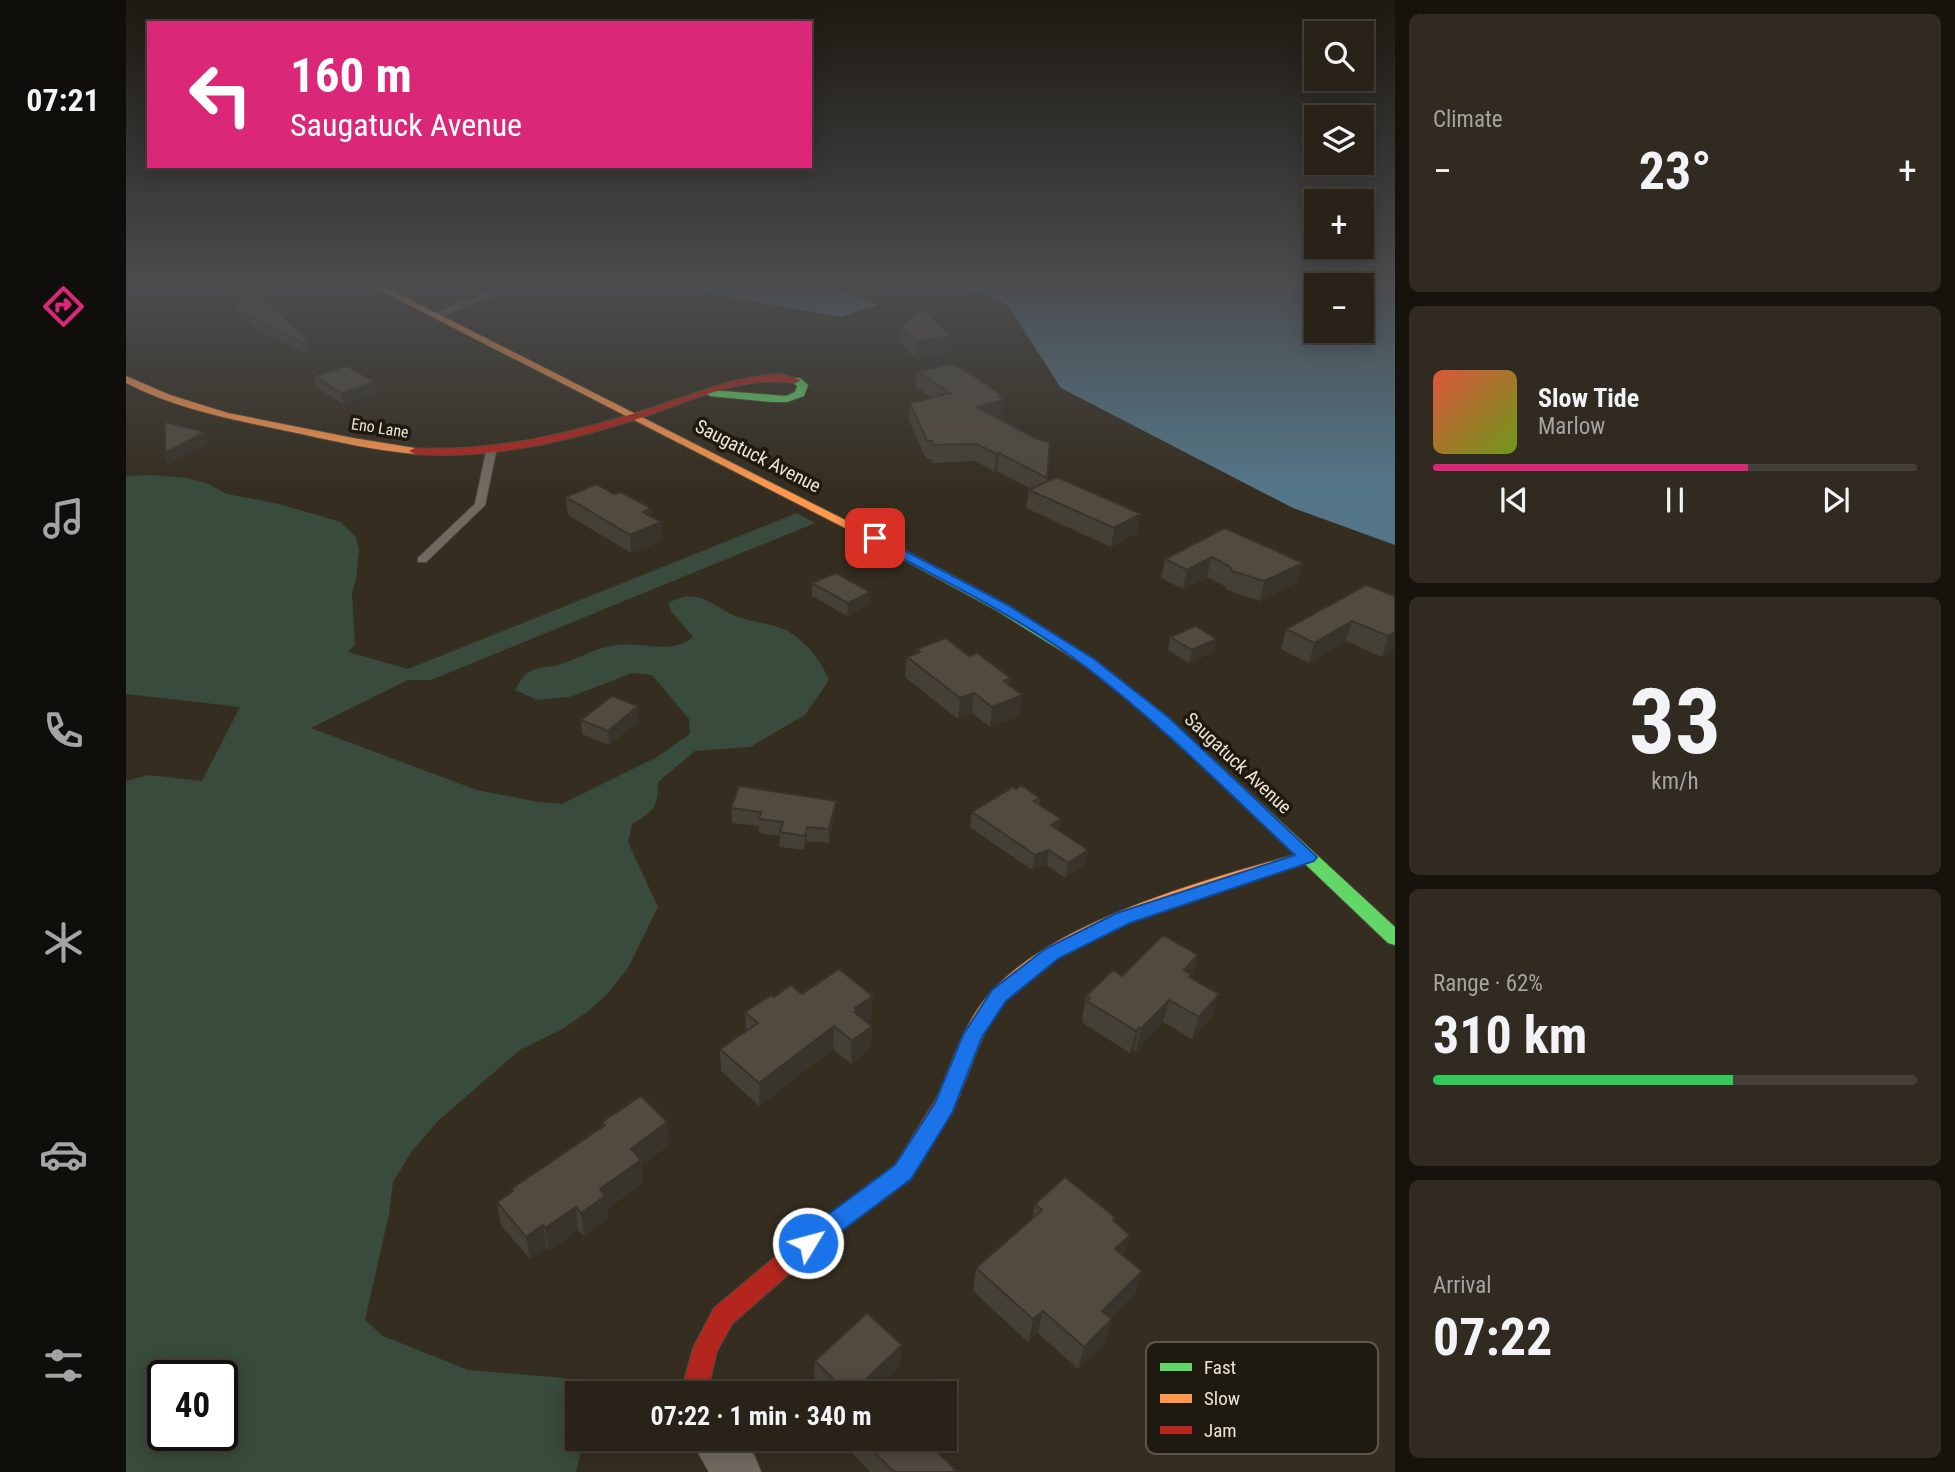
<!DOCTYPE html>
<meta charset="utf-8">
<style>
:root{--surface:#282218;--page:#302a21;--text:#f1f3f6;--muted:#a5a4a2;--line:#443f37;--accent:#db2777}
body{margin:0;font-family:"Roboto Condensed",sans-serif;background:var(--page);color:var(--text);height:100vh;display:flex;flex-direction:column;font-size:26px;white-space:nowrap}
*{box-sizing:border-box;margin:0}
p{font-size:23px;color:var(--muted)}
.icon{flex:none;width:38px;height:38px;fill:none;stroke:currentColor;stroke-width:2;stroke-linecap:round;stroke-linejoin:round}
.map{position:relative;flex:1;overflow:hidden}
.details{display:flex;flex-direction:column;gap:14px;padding:14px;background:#16130d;width:560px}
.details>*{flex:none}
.banner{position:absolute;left:21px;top:21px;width:665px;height:147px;border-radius:0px;box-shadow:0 4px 18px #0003,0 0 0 2px var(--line);background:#db2777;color:#fff;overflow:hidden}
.controls{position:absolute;left:1178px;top:21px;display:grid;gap:14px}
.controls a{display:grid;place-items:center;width:70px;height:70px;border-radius:0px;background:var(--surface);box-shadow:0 4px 18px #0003,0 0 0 2px var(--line);font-size:35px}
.speed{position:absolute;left:21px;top:1360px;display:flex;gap:14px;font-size:35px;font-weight:700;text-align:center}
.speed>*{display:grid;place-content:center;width:91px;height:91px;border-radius:50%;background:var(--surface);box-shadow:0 4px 18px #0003,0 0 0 2px var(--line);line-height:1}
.speed .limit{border:4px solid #111;border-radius:10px;background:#fff;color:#111}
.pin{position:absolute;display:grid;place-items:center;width:60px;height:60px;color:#fff;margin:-30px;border-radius:14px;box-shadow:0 4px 10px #0006}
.me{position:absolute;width:77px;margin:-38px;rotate:53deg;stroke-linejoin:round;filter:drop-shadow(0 0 5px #0008)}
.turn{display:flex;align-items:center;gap:24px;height:147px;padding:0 28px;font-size:32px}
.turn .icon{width:91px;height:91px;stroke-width:2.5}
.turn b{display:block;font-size:49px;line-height:60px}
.big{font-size:52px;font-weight:700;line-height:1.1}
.details .card{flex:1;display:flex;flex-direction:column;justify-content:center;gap:10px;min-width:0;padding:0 24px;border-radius:10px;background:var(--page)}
.details .dial{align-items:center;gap:0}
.dial b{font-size:91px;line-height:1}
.song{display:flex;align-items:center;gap:21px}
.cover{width:84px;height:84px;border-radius:10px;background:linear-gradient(135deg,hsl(10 70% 55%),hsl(80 70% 35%))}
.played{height:7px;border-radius:4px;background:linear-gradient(90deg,var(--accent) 65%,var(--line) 65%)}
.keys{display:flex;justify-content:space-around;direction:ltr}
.heat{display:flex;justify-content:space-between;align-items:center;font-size:38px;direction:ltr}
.charge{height:10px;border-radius:5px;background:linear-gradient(90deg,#34c759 62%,var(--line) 0)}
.trip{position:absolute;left:439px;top:1381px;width:392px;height:70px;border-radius:0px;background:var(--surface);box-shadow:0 4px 18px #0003,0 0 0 2px var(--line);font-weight:700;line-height:70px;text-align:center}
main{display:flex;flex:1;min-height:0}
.dock{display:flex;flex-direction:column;width:126px;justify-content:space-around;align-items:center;background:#100e0a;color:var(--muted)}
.dock .icon{width:49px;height:49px}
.dock .on{color:var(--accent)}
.dock b{font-size:32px;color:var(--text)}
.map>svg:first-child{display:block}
</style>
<main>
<nav class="dock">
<b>07:21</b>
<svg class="icon on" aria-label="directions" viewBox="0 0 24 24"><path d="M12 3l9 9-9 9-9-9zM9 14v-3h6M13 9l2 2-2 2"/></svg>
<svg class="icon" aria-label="music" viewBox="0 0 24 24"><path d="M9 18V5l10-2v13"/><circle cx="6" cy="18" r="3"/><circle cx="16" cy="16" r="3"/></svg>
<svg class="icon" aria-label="phone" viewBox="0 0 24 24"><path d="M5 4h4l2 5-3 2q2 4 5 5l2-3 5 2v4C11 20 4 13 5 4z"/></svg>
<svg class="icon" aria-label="climate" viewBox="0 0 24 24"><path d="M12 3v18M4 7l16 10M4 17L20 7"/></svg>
<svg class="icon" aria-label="car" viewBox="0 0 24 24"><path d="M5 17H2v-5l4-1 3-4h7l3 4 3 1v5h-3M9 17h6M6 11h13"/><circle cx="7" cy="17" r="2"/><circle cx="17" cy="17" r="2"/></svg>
<svg class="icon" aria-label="filters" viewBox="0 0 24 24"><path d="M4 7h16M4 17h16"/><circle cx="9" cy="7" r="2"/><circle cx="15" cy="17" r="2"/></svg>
</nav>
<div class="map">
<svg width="1269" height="1472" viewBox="0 0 1269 1472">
<rect width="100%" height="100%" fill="#352e20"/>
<path fill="#384b3c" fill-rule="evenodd" d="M28,475L62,478L83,484L101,494L153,504L215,522L230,537L233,549L230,580L226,593L229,644L222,652L282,669L671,513L689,523L305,680H282L185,728L351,790L412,802L436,804L531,757L564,734L563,719L526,675L506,673L444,697L411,700L389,690C393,684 396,676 402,673C412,666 421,668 433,665C452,659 469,648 489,645C515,641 545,656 567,637L545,611L542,603C573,586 585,606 612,617C626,622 641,623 655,628C676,636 695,660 703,680L679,715L624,747L569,751L532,782C532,808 528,811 506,824L502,842L532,907L502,968L482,993L464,1010L433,1031L395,1049L313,1120L286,1151L267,1182L263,1214L239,1320L257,1336L342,1370L438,1378L468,1385L467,1393H452V1438L458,1439L450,1472H0V781L22,775L76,781L114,707L0,694V476ZM37,1376H96V1435H37Z"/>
<path fill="#557688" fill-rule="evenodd" d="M558,283H702L705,287L754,305L715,317L587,294Z
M829,283H1269V545L1167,508L935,388L881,304ZM1190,285H1236V331H1190Z"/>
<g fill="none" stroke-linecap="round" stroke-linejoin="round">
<defs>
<path id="lane" d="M365,283H373L375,289L369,295L313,317L306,315L363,291L367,288Z
M365,449L370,452L359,505L300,562H292V558L349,504L360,452Z"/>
<path id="street" d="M564,1438H616L628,1455L635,1472H583Z"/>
<path id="fast" d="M666,378H674L682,385L678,396L661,402H645L584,396L579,393L584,390L660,396L669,392L671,386L665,380Z
M727,523L880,604L968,659L1041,717L1269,927V945L1262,943L1031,723L958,665L870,610L723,530L721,527Z"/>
<path id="slow" d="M240,283H251L733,527L727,531L723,530Z
M0,376L44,395L102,413L227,438L289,448L295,451L289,454C247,450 207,441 166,432C109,420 53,410 0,383Z
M1182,851L1188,853L1191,857L1188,861C1092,892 938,927 873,1009C852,1037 846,1071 830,1101L823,1103L816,1101L812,1095C826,1062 837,1027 859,999C923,920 1086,878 1182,851Z"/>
<path id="jam" d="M654,374L675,380L670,383C614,374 557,405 505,421C434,443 364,459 289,454L283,451L289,448C371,452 447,433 525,408C568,394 609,376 654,374Z
M823,1087L830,1089L834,1095L785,1179L690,1250L606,1324L591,1351L583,1385L586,1393H560L557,1385L567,1348L588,1308L674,1236L769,1165L816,1089Z"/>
</defs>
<use href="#lane" stroke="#514b3f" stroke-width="2"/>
<use href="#street" stroke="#514b3f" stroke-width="2"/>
<use href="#fast" stroke="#514b3f" stroke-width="2"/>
<use href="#slow" stroke="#514b3f" stroke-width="2"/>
<use href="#jam" stroke="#514b3f" stroke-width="2"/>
<use href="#lane" fill="#706a61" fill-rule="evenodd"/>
<use href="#street" fill="#706a61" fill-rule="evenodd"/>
<use href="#fast" fill="#63d668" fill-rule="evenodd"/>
<use href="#slow" fill="#ff974d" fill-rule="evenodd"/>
<use href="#jam" fill="#b3261e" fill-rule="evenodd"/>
</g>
<path fill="#454036" d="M396,283H433L434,289L405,293Z
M107,300L181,338L183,349L180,354L132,331L110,310Z
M775,326L824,352L789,358L774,342Z
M791,371L877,396L876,417L872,418L909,438L924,442L921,481L1011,533L985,547L900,508L903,490L905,489L871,471L868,472L850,461L806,463L805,459H800L783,420L784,403L805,397L790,387Z
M188,376L251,394L217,404L190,387Z
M488,494L525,508L526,517L535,522L536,541L505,553L442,515L440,497Z
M1099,528L1171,582L1134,601L1101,590L1099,586L1081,577L1057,589L1035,578L1039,559Z
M686,583L744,592L743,605L721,616L686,596Z
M1240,585L1269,648L1256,657L1220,641L1183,663L1155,649L1160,629Z
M1044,637L1091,639L1087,652L1063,663L1042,650Z
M791,649L884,686L896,695L893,716L864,727L846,713L832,719L779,677L781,657L790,653Z
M455,720H513L483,745L456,734Z
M890,789L914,798L913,805L935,819L933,830L959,865L939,878L921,865L906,870L844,827L846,812Z
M710,801L709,815L703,843L680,841L678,850L653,847L654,836L633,833V826L606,823L605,808Z
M1066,977L1065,978L1087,1016L1066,1039L1037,1022L1010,1051L1008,1050L1004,1053L957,1023V1019L956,1018L960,996Z
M676,994L747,996L745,1018L740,1022L746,1026L744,1049L725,1064L707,1049L633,1106L595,1071L594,1049L620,1032L619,1012L648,997Z
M476,1122L543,1145L516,1165L517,1183L481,1209L482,1219L458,1236L452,1230L423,1251L421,1248L404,1259L375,1225L371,1202L386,1192L385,1189L476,1127Z
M909,1204L989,1217L988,1222L1004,1235L998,1257L1016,1271L1009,1293L984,1318L986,1319L980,1341L952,1369L912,1333L902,1342L847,1291L850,1268L906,1219Z
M689,1361L774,1367L746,1393H698L688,1384Z
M711,1438H787L830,1472H744Z"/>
<path fill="#38342c" d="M404,283H433L434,289L405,293Z
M825,336L824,352L789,358L790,342Z
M181,338L183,349L180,354L178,343Z
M249,382L251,394L217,404L215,393Z
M877,396L876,417L850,424L851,407L873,397Z
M79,432L82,443L81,445L42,465L39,453Z
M873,453L871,471L868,472L870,454Z
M525,508L526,526L535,522L536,541L505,553L504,535L517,512Z
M1015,514L1011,533L985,547L988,528Z
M1086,557L1081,577L1057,589L1061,570Z
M1177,563L1171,582L1134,601L1138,581Z
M744,592L743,605L721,616L722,603Z
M1226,621L1220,641L1183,663L1188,643Z
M1269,632V648L1256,657L1262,636Z
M1091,639L1087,652L1063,663L1066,650Z
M885,678L883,699L878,681Z
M848,693L846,713L832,719L834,698Z
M896,695L893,716L864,727L866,707Z
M512,706L513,720L483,745L482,731Z
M710,801L709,815L703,843V829Z
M935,819L932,834L925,825Z
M681,827L680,841L678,850L679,836Z
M923,850L921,865L906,870L909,855Z
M962,850L959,865L939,878L942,863Z
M1072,955L1066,977L1063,980L1058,970Z
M1093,994L1087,1016L1066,1039L1073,1017Z
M747,996L745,1018L730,1029V1032L729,1008Z
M1043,1000L1037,1022L1010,1051L1015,1029Z
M708,1026L707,1049L633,1106V1083Z
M746,1026L744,1049L725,1064L726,1041Z
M1013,1027L1008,1050L1004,1053L1010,1031Z
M541,1122L543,1145L516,1165L517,1183L481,1209L482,1219L458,1236L455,1213L505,1149Z
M450,1207L452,1230L423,1251L419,1228Z
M417,1225L421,1248L404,1259L400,1237Z
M1004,1235L998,1257L989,1249Z
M1016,1271L1009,1293L970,1333L976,1311Z
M917,1311L912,1333L902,1342L907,1319Z
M986,1319L980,1341L952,1369L958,1347Z
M776,1345L774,1367L746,1393H732L733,1386Z"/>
<path fill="#504a3f" stroke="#38342c" stroke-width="2" d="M132,295L181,338L178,343L129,320L107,300Z
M796,308L825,336L790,342L775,326Z
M825,364L844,373L877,396L873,397L878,400L851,407L909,438L924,442L921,478L873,453L870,454L851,444L808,445L806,441H801L784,403L824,393L791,371Z
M221,366L249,382L215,393L188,376Z
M39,422L79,432L39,453Z
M931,477L1015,514L988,528L903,490Z
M470,484L488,494L495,492L525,508L517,512L535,522L504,535L440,497Z
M1099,528L1177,563L1138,581L1106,571L1104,567L1086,557L1061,570L1039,559Z
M710,573L744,592L722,603L686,583Z
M1240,585L1269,596V632L1262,636L1226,621L1188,643L1160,629Z
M1069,626L1091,639L1066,650L1044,637Z
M820,638L843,656L851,653L885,678L878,681L896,695L866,707L848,693L834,698L781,657L794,652L791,649Z
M486,696L512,706L482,731L455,720Z
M895,785L914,798L908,801L935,819L925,825L962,850L942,863L923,850L909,855L846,812L887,787L890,789Z
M613,786L710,801L703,829L681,827L679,836L654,832L657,822L633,819L635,812L605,808Z
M1037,935L1072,955L1058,970L1065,974L1063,977L1093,994L1073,1017L1043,1000L1015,1029L1013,1027L1010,1031L961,1001L964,998L960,996L987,970L996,976Z
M713,969L747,996L729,1008L731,1010L728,1012L746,1026L726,1041L708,1026L633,1083L594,1049L632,1023L619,1012L645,995L648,997L665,985L676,994Z
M515,1096L541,1122L505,1149L515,1160L474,1189L479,1196L455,1213L450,1207L419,1228L417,1225L400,1237L371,1202L387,1191L385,1189L479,1125L476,1122Z
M939,1177L989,1217L987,1220L1004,1235L989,1249L1016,1271L976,1311L986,1319L958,1347L917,1311L907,1319L850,1268L916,1210L909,1204Z
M741,1313L776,1345L733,1386L740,1393H717L719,1391L689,1361Z
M734,1438H787L790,1441L792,1438H797L830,1470L828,1472H768Z"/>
<linearGradient id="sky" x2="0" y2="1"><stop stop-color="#1d1912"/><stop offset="0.58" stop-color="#4b4c4e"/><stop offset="1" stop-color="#4b4c4e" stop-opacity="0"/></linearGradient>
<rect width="1269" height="489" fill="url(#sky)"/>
<path fill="#1a73e8" stroke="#114b97" stroke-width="2" d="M749,535L880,604L968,659L1042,717L1191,857L1188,861L1004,923L933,958L880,1001L856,1037L826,1113L785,1179L690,1250L682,1253L673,1250L670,1243L673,1236L769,1165L809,1103L837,1035L866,990L919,949L991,913L1169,855C1101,791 1035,724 960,667C894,617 817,581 744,541V536Z"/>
<g text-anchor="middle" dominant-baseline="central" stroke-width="7" stroke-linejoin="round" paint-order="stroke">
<g font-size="16" fill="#ebe3d5" stroke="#1f1a0f">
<text transform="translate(254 428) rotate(9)">Eno Lane</text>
</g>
<g font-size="19" fill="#ebe3d5" stroke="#1f1a0f">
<text transform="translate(632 456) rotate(27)">Saugatuck Avenue</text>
<text transform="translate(1112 763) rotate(43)">Saugatuck Avenue</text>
</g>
</g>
<rect x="1020" y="1342" width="232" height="112" rx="10" fill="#1f1a0f" stroke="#5c564a" stroke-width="2"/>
<rect x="1034" y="1363" width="32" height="8" fill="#63d668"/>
<rect x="1034" y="1394" width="32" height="9" fill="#ff974d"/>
<rect x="1034" y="1426" width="32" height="8" fill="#b3261e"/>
<g font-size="19" fill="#ebe3d5">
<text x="1078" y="1374">Fast</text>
<text x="1078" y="1405">Slow</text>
<text x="1078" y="1437">Jam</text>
</g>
</svg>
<div class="controls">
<a><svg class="icon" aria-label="search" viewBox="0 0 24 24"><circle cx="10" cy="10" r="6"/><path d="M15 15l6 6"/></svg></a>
<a><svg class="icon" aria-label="layers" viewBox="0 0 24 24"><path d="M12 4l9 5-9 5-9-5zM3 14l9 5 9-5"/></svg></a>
<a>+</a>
<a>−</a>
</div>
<div class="speed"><div class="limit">40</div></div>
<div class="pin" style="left:749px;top:538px;background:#d93025"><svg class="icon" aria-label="arrive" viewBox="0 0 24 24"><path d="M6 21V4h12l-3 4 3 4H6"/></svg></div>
<svg class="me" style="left:682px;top:1243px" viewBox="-20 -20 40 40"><circle r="17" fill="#1a73e8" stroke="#fff" stroke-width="3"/><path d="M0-11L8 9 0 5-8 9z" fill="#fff"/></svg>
<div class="trip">07:22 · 1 min · 340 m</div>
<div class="banner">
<div class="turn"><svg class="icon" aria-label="left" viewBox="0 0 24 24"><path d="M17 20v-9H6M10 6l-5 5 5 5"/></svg><div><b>160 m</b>Saugatuck Avenue</div></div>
</div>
</div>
<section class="details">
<div class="card"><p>Climate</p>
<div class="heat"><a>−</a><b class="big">23°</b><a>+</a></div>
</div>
<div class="card">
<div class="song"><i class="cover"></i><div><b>Slow Tide</b><p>Marlow</p></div></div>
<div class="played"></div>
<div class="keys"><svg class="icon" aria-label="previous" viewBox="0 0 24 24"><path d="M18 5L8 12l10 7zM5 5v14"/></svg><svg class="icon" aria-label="pause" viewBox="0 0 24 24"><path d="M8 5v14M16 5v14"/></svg><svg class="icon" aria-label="next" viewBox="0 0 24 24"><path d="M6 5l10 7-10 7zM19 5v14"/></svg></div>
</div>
<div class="card dial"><b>33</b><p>km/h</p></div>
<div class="card"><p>Range · 62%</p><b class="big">310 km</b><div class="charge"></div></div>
<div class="card"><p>Arrival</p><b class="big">07:22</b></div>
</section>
</main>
